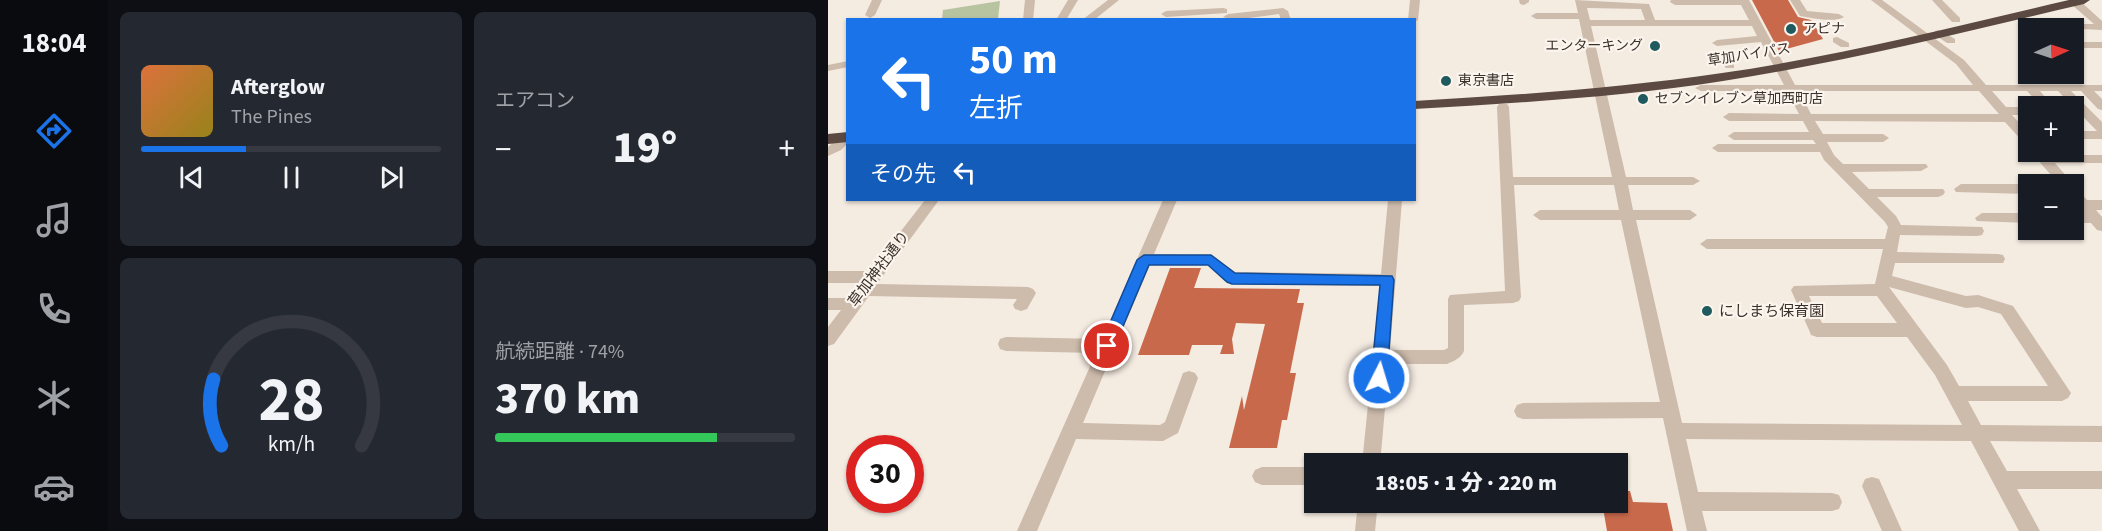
<!DOCTYPE html>
<html lang="ja">
<meta charset="utf-8">
<style>
:root{--surface:#171b24;--page:#242831;--text:#f1f3f6;--muted:#9ea1a6;--line:#363941;--accent:#1a73e8}
body{margin:0;font-family:"Source Sans 3","Noto Sans JP",sans-serif;background:var(--page);color:var(--text);height:100vh;display:flex;flex-direction:column;font-size:22px;white-space:nowrap}
*{box-sizing:border-box;margin:0}
p{font-size:20px;color:var(--muted)}
.icon{flex:none;width:33px;height:33px;fill:none;stroke:currentColor;stroke-width:2;stroke-linecap:round;stroke-linejoin:round}
.map{position:relative;flex:1;overflow:hidden}
.details{display:flex;flex-direction:column;gap:12px;padding:12px;background:#0d0f14;width:720px}
.details>*{flex:none}
.guide{position:absolute;left:18px;top:18px;width:570px;height:183px;border-radius:0px;box-shadow:0 2px 4px #0004;background:#1a73e8;color:#fff;overflow:hidden}
.needle{width:39px;rotate:87deg}
.fabs{position:absolute;left:1190px;top:18px;display:grid;gap:12px}
.fabs a{display:grid;place-items:center;width:66px;height:66px;border-radius:0px;background:var(--surface);box-shadow:0 2px 4px #0004;font-size:30px}
.speed{position:absolute;left:18px;top:435px;display:flex;gap:12px;font-size:30px;font-weight:700;text-align:center}
.speed>*{display:grid;place-content:center;width:78px;height:78px;border-radius:50%;background:var(--surface);box-shadow:0 2px 4px #0004;line-height:1}
.speed .limit{border:9px solid #d22;background:#fff;color:#111}
.pin{position:absolute;display:grid;place-items:center;width:51px;height:51px;color:#fff;margin:-26px;border:3px solid #fff;border-radius:50%;box-shadow:0 2px 6px #0007}
.me{position:absolute;width:66px;margin:-33px;rotate:5deg;stroke-linejoin:round;filter:drop-shadow(0 0 4px #0008)}
.turn{display:flex;align-items:center;gap:21px;height:126px;padding:0 24px;font-size:27px}
.turn .icon{width:78px;height:78px;stroke-width:2.5}
.turn b{display:block;font-size:42px;line-height:51px}
.then{display:flex;align-items:center;height:57px;padding:0 24px;background:#0003;gap:12px;font-size:22px}
.big{font-size:45px;font-weight:800;line-height:1.1}
.details .tile{flex:1;display:flex;flex-direction:column;justify-content:center;gap:9px;min-width:0;padding:0 21px;border-radius:9px;background:var(--page)}
.details .dial{align-items:center;gap:0}
.dial svg{height:156px;overflow:visible;fill:none;stroke:var(--line);stroke-width:7;stroke-linecap:round;text-anchor:middle}
.dial text{fill:var(--text);stroke:none}
.song{display:flex;align-items:center;gap:18px}
.cover{width:72px;height:72px;border-radius:9px;background:linear-gradient(135deg,hsl(20 70% 55%),hsl(50 70% 35%))}
.played{height:6px;border-radius:3px;background:linear-gradient(90deg,var(--accent) 35%,var(--line) 35%)}
.keys{display:flex;justify-content:space-around;direction:ltr}
.heat{display:flex;justify-content:space-between;align-items:center;font-size:33px;direction:ltr}
.charge{height:9px;border-radius:4px;background:linear-gradient(90deg,#34c759 74%,var(--line) 0)}
.details .tiles{flex:1;display:grid;gap:12px;grid-template-columns:repeat(2,1fr)}
.trip{position:absolute;left:476px;top:453px;width:324px;height:60px;border-radius:0px;background:var(--surface);box-shadow:0 2px 4px #0004;font-weight:800;line-height:60px;text-align:center}
main{display:flex;flex:1;min-height:0}
.tab-bar{display:flex;flex-direction:column;width:108px;justify-content:space-around;align-items:center;background:#090b0e;color:var(--muted)}
.tab-bar .icon{width:42px;height:42px}
.tab-bar .current{color:var(--accent)}
.tab-bar b{font-size:27px;color:var(--text)}
.map>svg:first-child{display:block}
</style>
<main>
<nav class="tab-bar">
<b>18:04</b>
<svg class="icon current" aria-label="directions" viewBox="0 0 24 24"><path d="M12 3l9 9-9 9-9-9zM9 14v-3h6M13 9l2 2-2 2"/></svg>
<svg class="icon" aria-label="music" viewBox="0 0 24 24"><path d="M9 18V5l10-2v13"/><circle cx="6" cy="18" r="3"/><circle cx="16" cy="16" r="3"/></svg>
<svg class="icon" aria-label="phone" viewBox="0 0 24 24"><path d="M5 4h4l2 5-3 2q2 4 5 5l2-3 5 2v4C11 20 4 13 5 4z"/></svg>
<svg class="icon" aria-label="climate" viewBox="0 0 24 24"><path d="M12 3v18M4 7l16 10M4 17L20 7"/></svg>
<svg class="icon" aria-label="car" viewBox="0 0 24 24"><path d="M5 17H2v-5l4-1 3-4h7l3 4 3 1v5h-3M9 17h6M6 11h13"/><circle cx="7" cy="17" r="2"/><circle cx="17" cy="17" r="2"/></svg>
</nav>
<section class="details">
<div class="tiles">
<div class="tile">
<div class="song"><i class="cover"></i><div><b>Afterglow</b><p>The Pines</p></div></div>
<div class="played"></div>
<div class="keys"><svg class="icon" aria-label="previous" viewBox="0 0 24 24"><path d="M18 5L8 12l10 7zM5 5v14"/></svg><svg class="icon" aria-label="pause" viewBox="0 0 24 24"><path d="M8 5v14M16 5v14"/></svg><svg class="icon" aria-label="next" viewBox="0 0 24 24"><path d="M6 5l10 7-10 7zM19 5v14"/></svg></div>
</div>
<div class="tile"><p>エアコン</p>
<div class="heat"><a>−</a><b class="big">19°</b><a>+</a></div>
</div>
<div class="tile dial"><svg viewBox="0 0 100 80">
<path d="M14 69A42 42 0 1 1 86 69"/>
<path d="M14 69A42 42 0 0 1 10 35" stroke="#1a73e8"/>
<text x="50" y="56" font-size="32" font-weight="700">28</text>
<text x="50" y="72" font-size="11">km/h</text>
</svg></div>
<div class="tile"><p>航続距離 · 74%</p><b class="big">370 km</b><div class="charge"></div></div>
</div>
</section>
<div class="map">
<svg width="1274" height="531" viewBox="0 0 1274 531">
<rect width="100%" height="100%" fill="#f4ebe1"/>
<path fill="#b8c4a0" d="M172,1L170,19H114L115,10Z"/>
<path fill="#c8694b" d="M924,0H960L970,17L983,20L995,39L951,51Z
M342,268H373L366,288L472,289L469,303H476L462,373H468L459,420H454L449,448H401L414,396L416,410L437,324L408,323L404,339L406,354H392L395,345H364L361,355H310Z
M789,491H802L805,502L839,503L845,531H779L774,502H789Z"/>
<g fill="none" stroke-linecap="round" stroke-linejoin="round">
<path fill="#cdbbac" fill-rule="evenodd" d="M44,0H54L47,15L42,18L37,15Z
M197,0H207L205,20H195Z
M240,0H250L238,20H228Z
M280,0H291L266,20H254Z
M582,0H592L590,20L586,23V20H580Z
M691,0H701V2L696,5L692,4Z
M747,0L821,4L827,20H921L913,5H847L842,2L843,0H921L967,85H1145L1128,64L1043,0H1054L1136,60L1158,85H1274V91H1266L1274,99V110L1270,109L1253,91H1243L1274,122V139H1245V131H1269L1230,91H1212L1225,106H1213L1199,91H1164L1178,107H1200V115H1184L1200,132V144L1196,143L1177,122L987,121L995,134H1055L1061,138L1055,142H999L1006,155L1015,164H1098L1100,167L1093,171L1024,172L1041,189H1115L1117,192L1115,195L1110,197H1049L1068,216L1073,225L1154,227L1156,231L1154,235L1149,236L1072,235L1069,252L1170,254L1175,255L1177,259L1175,263H1067L1064,276L1138,296L1150,295L1185,306L1243,393L1240,398L1234,401H1140L1153,425L1274,426V442H1272L1162,441L1179,471H1274V489H1189L1212,531H1191L1143,441L858,439L870,492L1004,493L1011,495L1014,502L1011,509L1004,511H874L879,531H859L835,418L695,419L689,417L686,411L689,405L695,403L832,402L793,220H712L705,215L712,210H791L786,185H686L693,297L691,301L685,303L636,305V351C633,358 626,361 619,364H561L552,464H534L552,286L404,284L399,282L380,265H322L255,423L332,425L337,422L355,373L361,371L367,373L370,378L350,433L335,441L248,439L209,531H189L268,353L178,351L172,349L170,344L172,339L178,337L274,339L335,200H349L326,254L383,255L407,272L553,274L560,200H574L562,350H616L620,348V299L622,295L677,291L669,107L671,104H679L681,107L685,177H784L751,19H708L703,16L708,13H750ZM759,8L813,9L817,20H762ZM763,26H924L929,36L889,40L884,43L889,46L933,42L956,85H873L867,88L873,91H959L971,114L901,113L895,117L901,121H975L981,132H906L900,136L906,140H985L988,144H890L884,148L890,152H992L996,160L1057,222L1060,227L1057,239H879L872,244L879,249H1055L1047,284L966,286L963,290L981,330L983,335L989,337H1079L1107,375L1134,425L854,423L808,220H862L869,215L862,210H805L800,185H865L872,181L865,177H798ZM971,91H1151L1171,114H983ZM1061,287L1138,308L1150,307L1173,314L1220,386H1131L1119,365ZM981,296H1049L1069,323H994Z
M962,0H972L979,11L1011,14L1016,17C1007,23 984,18 972,16Z
M1104,0H1114L1132,18V22H1124Z
M1243,0H1251L1274,21V30L1232,28V25L1236,24H1266L1243,4Z
M395,8L399,9V13L338,17L333,14L338,11Z
M455,8L460,11L463,20H453L451,14L405,20L395,17L400,14Z
M1111,30L1127,39V43H1119L1107,35V31Z
M1009,37L1021,43V47H1013L1005,42V38Z
M1245,42H1274V48H1245Z
M897,57L906,64V68H898L891,60Z
M20,61V67L0,71V65Z
M13,135H20V143L13,150L0,156V147Z
M1208,152H1215L1220,155H1274V163H1227L1245,184H1231L1208,158L1207,155Z
M1133,184H1200V194L1128,192L1126,189Z
M1245,188L1250,190L1259,200H1274V210H1268L1274,217V231L1269,230L1263,223H1245V213H1255L1245,202Z
M97,200H111L49,284L200,287L205,289L208,293L199,309L193,311L187,309L185,305L189,299L41,296L6,344L0,346V327L13,310H0V298H22L34,283H0V271H42Z
M1154,213H1200V223L1149,221L1147,218Z
M434,467H486V485H434L427,482L424,476L427,470Z
M1044,477L1051,479L1074,531H1054L1034,486L1037,479Z
M530,502H550L547,531H527Z"/>
<path fill="#5c4a42" fill-rule="evenodd" d="M1241,0H1262L1256,4C1136,32 1017,62 895,81C793,97 690,103 586,109V101C689,95 792,88 894,73C1011,56 1126,27 1241,0Z
M20,132V142L0,144V134Z"/>
</g>
<path fill="#1a73e8" stroke="#114b97" stroke-width="1.5" d="M316,255H383L407,273L564,276L566,280L559,378L556,383L551,385L545,383L543,378L552,285L404,284L399,282L380,265H321L285,350L279,352L274,350L272,346L309,260Z"/>
<g fill="#1f5a5e" stroke="#fbf5ee" stroke-width="2">
<circle cx="963" cy="29" r="6"/>
<circle cx="827" cy="46" r="6"/>
<circle cx="618" cy="81" r="6"/>
<circle cx="815" cy="99" r="6"/>
<circle cx="879" cy="311" r="6"/>
</g>
<g text-anchor="middle" dominant-baseline="central" stroke-width="4.5" stroke-linejoin="round" paint-order="stroke">
<g font-size="14" fill="#3b302b" stroke="#fbf5ee" text-anchor="start">
<text x="975" y="29">アピナ</text>
<text x="815" y="46" text-anchor="end">エンターキング</text>
<text x="630" y="81">東京書店</text>
<text x="827" y="99">セブンイレブン草加西町店</text>
</g>
<g font-size="14" fill="#3b302b" stroke="#fbf5ee">
<text transform="translate(921 55) rotate(-9)">草加バイパス</text>
</g>
<g font-size="15" fill="#3b302b" stroke="#fbf5ee">
<text transform="translate(51 269) rotate(-53)">草加神社通り</text>
</g>
<g font-size="15" fill="#3b302b" stroke="#fbf5ee" text-anchor="start">
<text x="891" y="311">にしまち保育園</text>
</g>
</g>
</svg>
<div class="fabs">
<a><svg class="needle" viewBox="-14 -14 28 28"><path d="M0-13l5 13h-10z" fill="#e53935"/><path d="M0 13l5-13h-10z" fill="#9ea1a6"/></svg></a>
<a>+</a>
<a>−</a>
</div>
<div class="speed"><div class="limit">30</div></div>
<div class="pin" style="left:279px;top:346px;background:#d93025"><svg class="icon" aria-label="arrive" viewBox="0 0 24 24"><path d="M6 21V4h12l-3 4 3 4H6"/></svg></div>
<svg class="me" style="left:551px;top:378px" viewBox="-20 -20 40 40"><circle r="17" fill="#1a73e8" stroke="#fff" stroke-width="3"/><path d="M0-11L8 9 0 5-8 9z" fill="#fff"/></svg>
<div class="trip">18:05 · 1 分 · 220 m</div>
<div class="guide">
<div class="turn"><svg class="icon" aria-label="left" viewBox="0 0 24 24"><path d="M17 20v-9H6M10 6l-5 5 5 5"/></svg><div><b>50 m</b>左折</div></div>
<div class="then">その先<svg class="icon" aria-label="left" viewBox="0 0 24 24"><path d="M17 20v-9H6M10 6l-5 5 5 5"/></svg></div>
</div>
</div>
</main>
